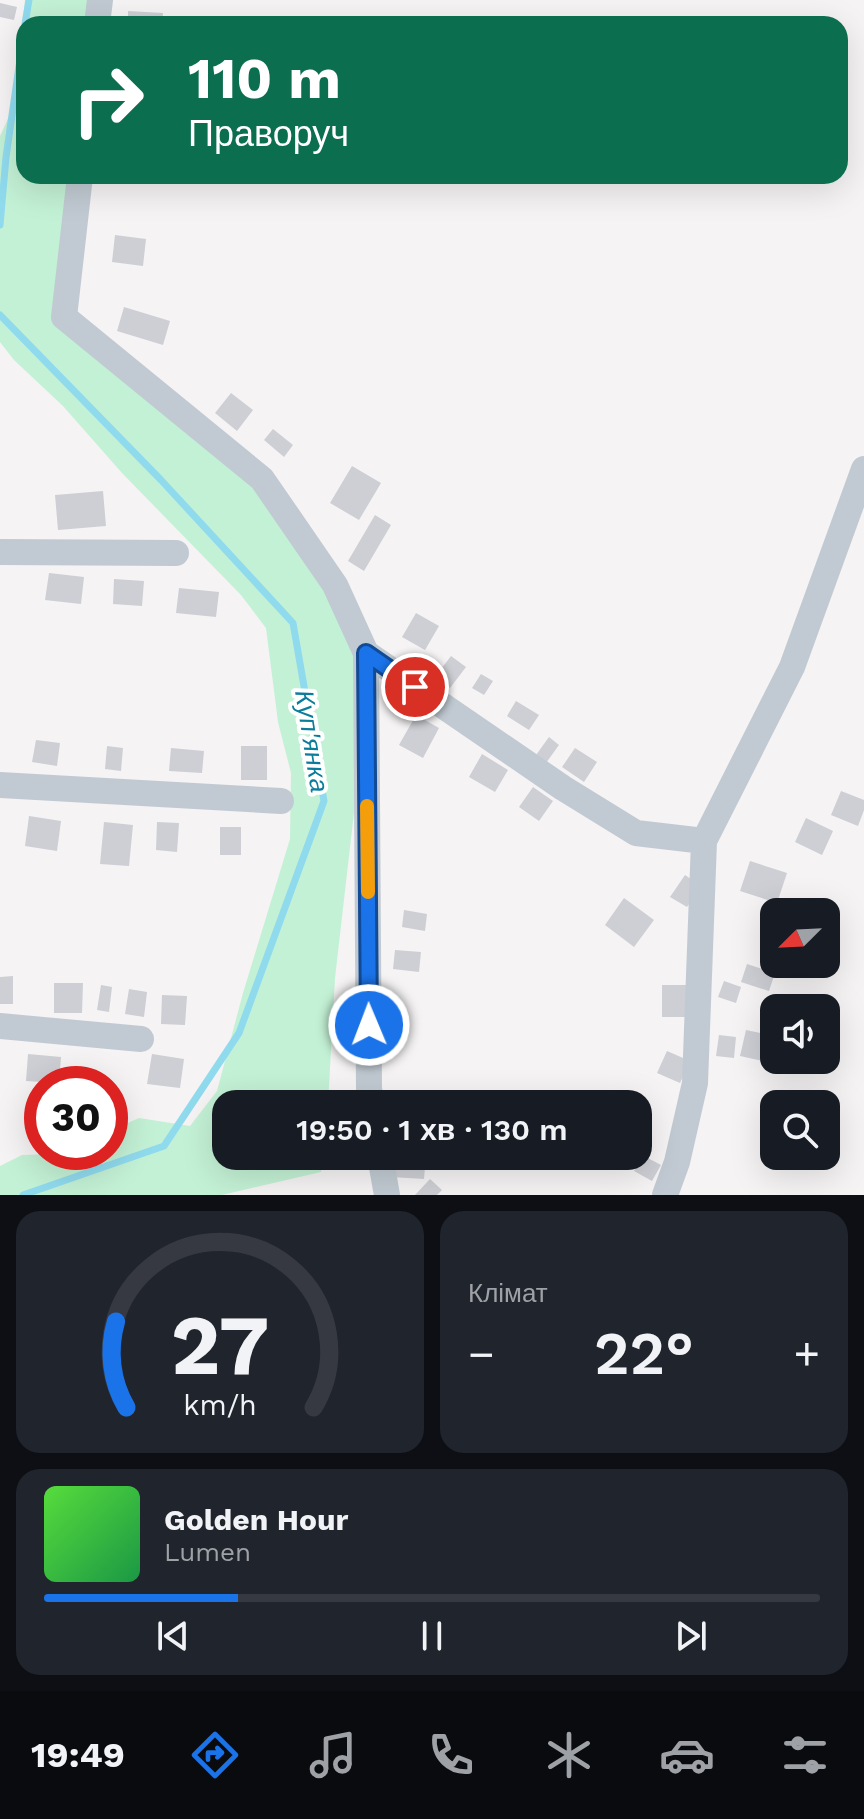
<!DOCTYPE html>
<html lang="uk">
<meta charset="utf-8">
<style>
:root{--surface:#171b24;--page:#20242c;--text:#f1f3f6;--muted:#9ea1a6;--line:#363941;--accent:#1a73e8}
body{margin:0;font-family:"Work Sans",sans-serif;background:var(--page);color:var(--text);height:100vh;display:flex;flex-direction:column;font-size:30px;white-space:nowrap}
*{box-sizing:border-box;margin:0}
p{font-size:26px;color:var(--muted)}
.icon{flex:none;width:44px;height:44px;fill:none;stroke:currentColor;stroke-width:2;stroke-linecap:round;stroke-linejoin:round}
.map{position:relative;height:1195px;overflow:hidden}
.drawer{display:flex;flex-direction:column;gap:16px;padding:16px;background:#0d0f14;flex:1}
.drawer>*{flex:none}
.top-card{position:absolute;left:16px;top:16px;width:832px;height:168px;border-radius:24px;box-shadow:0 8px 32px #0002;background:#0b6e4f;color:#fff;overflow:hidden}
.needle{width:52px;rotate:246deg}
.buttons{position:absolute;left:760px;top:898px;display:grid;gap:16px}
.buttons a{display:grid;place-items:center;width:80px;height:80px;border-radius:16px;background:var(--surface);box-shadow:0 8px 32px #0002;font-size:40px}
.speed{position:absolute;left:24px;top:1066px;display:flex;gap:16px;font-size:40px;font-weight:700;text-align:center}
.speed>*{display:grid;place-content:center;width:104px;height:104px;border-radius:50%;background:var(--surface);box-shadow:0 8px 32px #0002;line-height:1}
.speed .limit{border:12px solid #d22;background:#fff;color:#111}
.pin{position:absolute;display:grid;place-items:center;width:68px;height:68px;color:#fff;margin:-34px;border:4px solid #fff;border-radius:50%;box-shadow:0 2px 8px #0007}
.me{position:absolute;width:88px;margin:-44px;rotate:359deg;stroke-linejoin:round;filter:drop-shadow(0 0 6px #0008)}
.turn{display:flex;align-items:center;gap:28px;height:168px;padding:0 40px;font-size:36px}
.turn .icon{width:104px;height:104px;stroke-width:2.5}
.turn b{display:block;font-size:56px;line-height:68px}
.big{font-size:60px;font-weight:600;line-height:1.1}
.drawer .tile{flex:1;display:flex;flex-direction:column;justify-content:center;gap:12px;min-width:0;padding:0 28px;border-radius:24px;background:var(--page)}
.drawer .dial{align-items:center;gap:0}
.dial svg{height:208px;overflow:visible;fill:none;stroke:var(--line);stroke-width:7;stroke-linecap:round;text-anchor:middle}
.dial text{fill:var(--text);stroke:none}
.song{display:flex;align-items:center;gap:24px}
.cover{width:96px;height:96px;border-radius:12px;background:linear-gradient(135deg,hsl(110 70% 55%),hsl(140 70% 35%))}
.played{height:8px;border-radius:4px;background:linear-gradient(90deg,var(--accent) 25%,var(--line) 25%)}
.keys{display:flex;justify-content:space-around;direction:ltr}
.heat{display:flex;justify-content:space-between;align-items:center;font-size:44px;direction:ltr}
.drawer .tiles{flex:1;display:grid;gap:16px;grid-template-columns:1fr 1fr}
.tile:last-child{grid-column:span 2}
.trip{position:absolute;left:212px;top:1090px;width:440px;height:80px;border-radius:24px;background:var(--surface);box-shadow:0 8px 32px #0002;font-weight:600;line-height:80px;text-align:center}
.tabs{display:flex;height:128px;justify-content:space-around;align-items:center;background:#090b0e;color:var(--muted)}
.tabs .icon{width:56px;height:56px}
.tabs .on{color:var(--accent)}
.tabs b{font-size:36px;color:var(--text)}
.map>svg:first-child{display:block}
</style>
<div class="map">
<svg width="864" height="1195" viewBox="0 0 864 1195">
<rect width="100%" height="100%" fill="#f5f3f3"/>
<path fill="#c3f1d5" d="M25,0H100L97,24H24V176H80L64,317L233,456L366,653V708L335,978L328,1104H226V1156H323L321,1172L222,1195H0V1166L22,1155L110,1152V1131L139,1118L190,1126L217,1091L243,993L290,839L291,773L278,722L266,628L241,595L122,473L63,406L14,360L0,342V136L13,108Z"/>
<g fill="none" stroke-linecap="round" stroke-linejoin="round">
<path stroke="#90daee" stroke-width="7" d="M25,24L29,0
M0,225L6,157L24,32
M0,315L161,480L293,623L324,801L239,1033L164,1146L23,1195"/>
</g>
<path fill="#cdcfd5" d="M0,3L17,7L14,20L0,17Z
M128,11L163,13L162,24H128Z
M115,235L146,239L143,266L112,262Z
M124,307L170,321L163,345L117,331Z
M231,393L253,410L237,431L215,413Z
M273,429L293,445L284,457L264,440Z
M352,466L381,483L359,520L330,503Z
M103,491L106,526L58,530L55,495Z
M375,515L391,525L364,571L348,561Z
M49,573L84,577L81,604L45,600Z
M114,579L144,581L142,606L113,604Z
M179,588L219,592L216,617L176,613Z
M416,613L439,626L425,650L402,637Z
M451,656L466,667L450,688L435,677Z
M481,674L493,681L484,695L472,688Z
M516,701L539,715L529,730L507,716Z
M416,715L439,728L423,758L399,745Z
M549,737L559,745L546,763L536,755Z
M36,740L60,743L57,766L32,762Z
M107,746L123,748L121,771L105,769Z
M241,746H267V780H241Z
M171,748L204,751L202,773L169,771Z
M575,748L597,762L584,782L562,767Z
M482,754L508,770L495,792L469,777Z
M533,787L553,801L539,821L519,807Z
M841,791L864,800V810L858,826L831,815Z
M29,816L61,821L57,851L25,846Z
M806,818L833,831L822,855L795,842Z
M104,822L133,825L129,866L100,864Z
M157,822L179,823L177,852L156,850Z
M220,827H241V855H220Z
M750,861L787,873L777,903L740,891Z
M685,875L701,886L687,907L670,897Z
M624,898L654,920L634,947L605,925Z
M404,910L427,914L425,931L402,927Z
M395,950L421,952L419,972L393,969Z
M747,964L775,973L769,991L741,982Z
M13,976V1004H0V977Z
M724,981L741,987L736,1003L718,997Z
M54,983H83L82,1013H54Z
M101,985L112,987L109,1012L97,1010Z
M662,985H692V1017H662Z
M129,989L147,992L144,1017L125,1014Z
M162,995L187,996L185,1025L161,1024Z
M746,1030L774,1036L772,1063L740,1056Z
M719,1035L736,1037L734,1058L716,1056Z
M667,1051L690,1061L680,1083L657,1073Z
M28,1054L61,1057L59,1083L26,1081Z
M152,1054L184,1059L180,1088L147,1084Z
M642,1155L661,1165L652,1181L634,1171Z
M393,1156H426L424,1179L391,1177Z
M430,1179L442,1190L437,1195H415Z"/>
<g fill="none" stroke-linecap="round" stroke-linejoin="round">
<path stroke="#c1cad2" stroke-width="26" d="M97,24L100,0
M80,176L64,317L262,479L335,585L366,653L369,1089L372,1104
M0,552L176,553
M366,653L563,788L636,833L704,841
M0,785L281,801
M0,1026L141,1039
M380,1156L387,1195
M665,1195L677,1162L695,1083L704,841L792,667L864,469"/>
</g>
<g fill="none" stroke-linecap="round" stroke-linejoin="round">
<defs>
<path id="route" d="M369,1025L366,653L415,687"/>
</defs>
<use href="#route" stroke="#114b97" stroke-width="20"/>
<use href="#route" stroke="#1a73e8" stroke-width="14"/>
<path stroke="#f59e0b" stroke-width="14" d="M367,806L368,892"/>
</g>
<g text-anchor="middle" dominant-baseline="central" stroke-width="8" stroke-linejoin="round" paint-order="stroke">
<g font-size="26" font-style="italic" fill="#0c7c9b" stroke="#fff">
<text transform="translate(312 741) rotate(81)">Куп'янка</text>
</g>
</g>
</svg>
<div class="buttons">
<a><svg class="needle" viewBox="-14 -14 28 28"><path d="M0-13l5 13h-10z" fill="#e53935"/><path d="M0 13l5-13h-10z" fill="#9ea1a6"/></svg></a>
<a><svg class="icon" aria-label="sound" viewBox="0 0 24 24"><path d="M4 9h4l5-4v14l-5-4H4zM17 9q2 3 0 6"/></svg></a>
<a><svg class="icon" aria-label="search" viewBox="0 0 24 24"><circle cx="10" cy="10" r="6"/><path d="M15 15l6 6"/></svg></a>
</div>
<div class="speed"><div class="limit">30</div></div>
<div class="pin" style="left:415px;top:687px;background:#d93025"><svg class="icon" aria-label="arrive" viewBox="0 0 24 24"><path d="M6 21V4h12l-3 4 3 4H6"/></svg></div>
<svg class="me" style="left:369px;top:1025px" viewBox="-20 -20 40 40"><circle r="17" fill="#1a73e8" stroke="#fff" stroke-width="3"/><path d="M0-11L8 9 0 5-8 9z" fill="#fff"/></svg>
<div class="trip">19:50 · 1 хв · 130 m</div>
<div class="top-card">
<div class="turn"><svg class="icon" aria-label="right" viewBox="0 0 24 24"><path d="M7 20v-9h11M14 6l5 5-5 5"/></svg><div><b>110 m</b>Праворуч</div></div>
</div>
</div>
<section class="drawer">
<div class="tiles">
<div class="tile dial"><svg viewBox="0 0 100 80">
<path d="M14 69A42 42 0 1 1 86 69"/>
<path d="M14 69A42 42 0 0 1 10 36" stroke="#1a73e8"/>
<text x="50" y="56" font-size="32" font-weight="700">27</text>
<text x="50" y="72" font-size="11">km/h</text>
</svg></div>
<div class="tile"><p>Клімат</p>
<div class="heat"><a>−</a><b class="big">22°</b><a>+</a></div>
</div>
<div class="tile">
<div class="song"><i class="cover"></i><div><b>Golden Hour</b><p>Lumen</p></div></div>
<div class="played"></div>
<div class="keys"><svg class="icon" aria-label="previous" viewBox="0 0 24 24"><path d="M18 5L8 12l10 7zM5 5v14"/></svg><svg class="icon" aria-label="pause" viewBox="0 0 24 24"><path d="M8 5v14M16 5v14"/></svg><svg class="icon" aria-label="next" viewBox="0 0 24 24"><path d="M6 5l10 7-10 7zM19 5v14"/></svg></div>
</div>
</div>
</section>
<nav class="tabs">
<b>19:49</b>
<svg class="icon on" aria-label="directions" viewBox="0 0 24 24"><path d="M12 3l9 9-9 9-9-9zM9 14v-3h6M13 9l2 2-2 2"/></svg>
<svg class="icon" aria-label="music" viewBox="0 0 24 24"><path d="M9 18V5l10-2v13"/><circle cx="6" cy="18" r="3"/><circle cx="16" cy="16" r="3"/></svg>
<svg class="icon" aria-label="phone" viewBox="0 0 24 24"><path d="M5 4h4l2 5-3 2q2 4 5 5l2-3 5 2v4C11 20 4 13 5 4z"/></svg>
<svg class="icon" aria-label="climate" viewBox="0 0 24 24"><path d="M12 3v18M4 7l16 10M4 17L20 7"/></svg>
<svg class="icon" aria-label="car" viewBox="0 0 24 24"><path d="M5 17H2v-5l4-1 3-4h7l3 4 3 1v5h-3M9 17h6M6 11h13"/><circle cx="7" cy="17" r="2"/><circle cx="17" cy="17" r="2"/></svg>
<svg class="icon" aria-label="filters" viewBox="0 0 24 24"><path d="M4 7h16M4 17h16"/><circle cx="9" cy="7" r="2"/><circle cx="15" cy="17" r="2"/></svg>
</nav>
